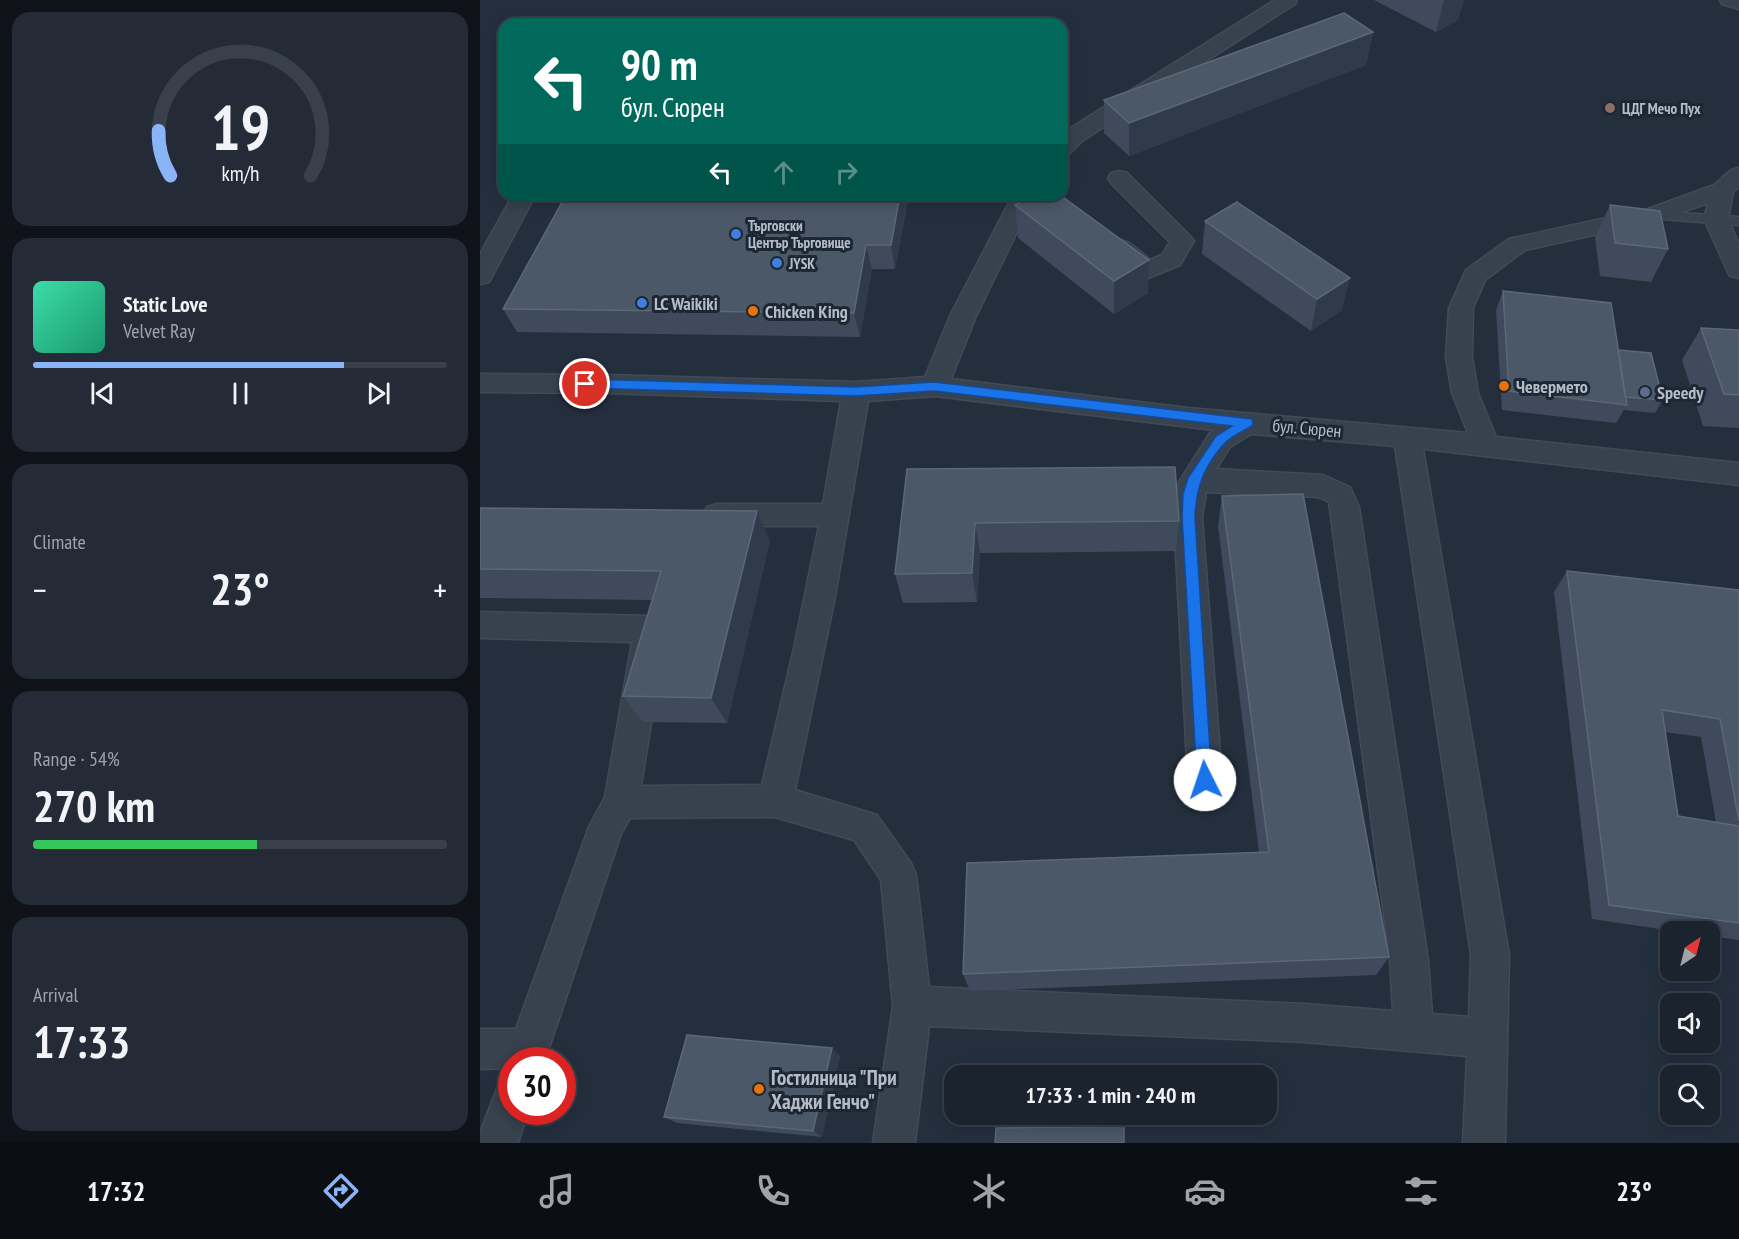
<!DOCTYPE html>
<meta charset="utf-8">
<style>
:root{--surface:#1b232e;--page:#242b36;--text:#f1f3f6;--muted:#a0a4aa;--line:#39404a;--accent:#8ab4f8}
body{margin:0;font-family:"PT Sans Narrow",sans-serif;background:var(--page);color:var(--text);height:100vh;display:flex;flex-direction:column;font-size:22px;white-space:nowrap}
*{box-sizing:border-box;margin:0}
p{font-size:20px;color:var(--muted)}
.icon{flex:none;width:33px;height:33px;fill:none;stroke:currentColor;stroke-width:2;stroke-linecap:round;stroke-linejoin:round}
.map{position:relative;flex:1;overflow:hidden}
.drawer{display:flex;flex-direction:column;gap:12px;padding:12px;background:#0f1319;width:480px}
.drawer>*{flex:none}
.guide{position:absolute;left:18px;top:18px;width:570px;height:183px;border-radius:18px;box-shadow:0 3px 15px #0003,0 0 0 2px var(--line);background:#00695c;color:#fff;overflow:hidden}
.needle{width:39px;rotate:35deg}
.fabs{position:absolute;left:1180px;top:921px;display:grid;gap:12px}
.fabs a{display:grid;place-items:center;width:60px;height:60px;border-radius:12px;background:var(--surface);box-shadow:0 3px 15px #0003,0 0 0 2px var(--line);font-size:30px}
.speed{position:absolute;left:18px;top:1047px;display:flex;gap:12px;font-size:30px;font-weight:700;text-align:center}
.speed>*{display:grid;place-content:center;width:78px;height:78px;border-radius:50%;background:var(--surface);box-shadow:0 3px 15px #0003,0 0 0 2px var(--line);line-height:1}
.speed .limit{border:9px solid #d22;background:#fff;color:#111}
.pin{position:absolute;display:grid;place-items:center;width:51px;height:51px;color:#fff;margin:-26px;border:3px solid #fff;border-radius:50%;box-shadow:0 2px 6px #0007}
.me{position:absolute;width:66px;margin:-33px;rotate:356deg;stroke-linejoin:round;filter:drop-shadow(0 0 4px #0008)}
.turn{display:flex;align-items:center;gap:21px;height:126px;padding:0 24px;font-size:27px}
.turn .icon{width:78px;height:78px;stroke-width:2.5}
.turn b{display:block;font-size:42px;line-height:51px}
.lanes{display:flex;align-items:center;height:57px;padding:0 24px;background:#0003;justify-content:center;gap:30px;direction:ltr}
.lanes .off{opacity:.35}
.big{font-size:45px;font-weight:700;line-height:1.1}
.drawer .widget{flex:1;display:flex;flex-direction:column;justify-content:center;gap:9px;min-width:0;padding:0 21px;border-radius:18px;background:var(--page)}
.drawer .dial{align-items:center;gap:0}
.dial svg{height:156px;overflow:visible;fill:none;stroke:var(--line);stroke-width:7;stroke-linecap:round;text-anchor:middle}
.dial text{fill:var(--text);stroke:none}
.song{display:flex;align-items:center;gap:18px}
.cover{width:72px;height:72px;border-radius:9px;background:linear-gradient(135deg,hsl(160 70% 55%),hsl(160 70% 35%))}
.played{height:6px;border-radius:3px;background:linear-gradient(90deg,var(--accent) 75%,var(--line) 75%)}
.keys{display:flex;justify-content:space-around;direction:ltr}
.heat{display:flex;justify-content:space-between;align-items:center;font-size:33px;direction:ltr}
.charge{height:9px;border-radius:4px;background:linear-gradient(90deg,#34c759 54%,var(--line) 0)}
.trip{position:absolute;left:464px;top:1065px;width:333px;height:60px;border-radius:18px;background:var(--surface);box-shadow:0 3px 15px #0003,0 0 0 2px var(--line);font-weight:700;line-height:60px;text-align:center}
.tabs{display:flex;height:96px;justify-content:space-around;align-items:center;background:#0b0e12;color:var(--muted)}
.tabs .icon{width:42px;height:42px}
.tabs .current{color:var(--accent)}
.tabs b{font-size:27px;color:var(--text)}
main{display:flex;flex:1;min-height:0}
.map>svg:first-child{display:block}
</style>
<main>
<section class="drawer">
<div class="widget dial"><svg viewBox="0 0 100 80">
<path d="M14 69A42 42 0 1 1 86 69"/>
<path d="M14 69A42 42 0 0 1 8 46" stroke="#8ab4f8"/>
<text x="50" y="56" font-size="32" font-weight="700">19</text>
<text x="50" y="72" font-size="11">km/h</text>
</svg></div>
<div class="widget">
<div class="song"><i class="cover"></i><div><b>Static Love</b><p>Velvet Ray</p></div></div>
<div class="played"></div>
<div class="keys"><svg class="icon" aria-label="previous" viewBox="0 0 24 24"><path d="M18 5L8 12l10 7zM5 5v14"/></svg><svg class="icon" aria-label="pause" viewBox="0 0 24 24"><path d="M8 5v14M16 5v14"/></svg><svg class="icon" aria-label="next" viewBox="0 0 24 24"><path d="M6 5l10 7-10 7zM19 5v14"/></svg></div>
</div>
<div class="widget"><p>Climate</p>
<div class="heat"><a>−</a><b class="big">23°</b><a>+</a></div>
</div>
<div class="widget"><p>Range · 54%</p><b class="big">270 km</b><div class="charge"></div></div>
<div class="widget"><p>Arrival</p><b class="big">17:33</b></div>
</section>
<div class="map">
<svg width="1259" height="1143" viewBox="0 0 1259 1143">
<rect width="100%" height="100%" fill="#242f3e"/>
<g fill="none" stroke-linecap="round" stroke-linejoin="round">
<defs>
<path id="lane" d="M1173,211L1259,217V225L1169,218V212Z"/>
<path id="street" d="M795,0H817L815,4L602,141L590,153L582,155V136L586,131Z
M1240,0H1259V9L1242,4Z
M1259,168V187L1253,192L1248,219L1259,244V278L1250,276L1247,270L1224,219L1228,203L1173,222L1045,250L1005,280L993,308L992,357L998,393L1016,437L1259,463V485L943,449L1029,955L1025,1143H983L987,1056L825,1042L449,1026L435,1143H393L413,1006L401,880L374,840L295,817L150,818L141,834L65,1060H32V1074L29,1068L0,1069V1029H36L109,827L125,797L152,642L0,638V612L170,616L181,620L186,629L161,786L282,785L314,648L339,526H237L227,523L223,515L227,507L237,504H343L361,401L127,393L0,392V374L127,375L376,382L445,377L470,316L533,195H555L496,316L471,379L708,408L988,433L972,393L966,357L969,308L986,270L1029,239L1168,209L1234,185L1251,170ZM455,396L734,430L730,433L699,482L694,517L708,780L713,791L725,796L737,791L742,780L722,517L726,492L838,497L849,502L910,960L913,1011L825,1004L449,987L436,875L431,863L397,815L315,790L355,597L388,401ZM771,434L915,446L991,955L989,1017L952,1014L948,960L879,507L870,487L843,475L736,469L750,447Z
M639,171L647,173L710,236L714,241L700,265L668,278L659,276L628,250L624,245L628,240C645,235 657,249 670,260L683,254L690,242L631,183L628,178L631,173Z
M33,195H59L51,203L9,282L0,284V254Z
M32,1080V1112H48L38,1143H0V1133L18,1086Z"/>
</defs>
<use href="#lane" stroke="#414a57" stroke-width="3"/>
<use href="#street" stroke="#414a57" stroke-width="3"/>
<use href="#lane" fill="#38414e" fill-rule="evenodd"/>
<use href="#street" fill="#38414e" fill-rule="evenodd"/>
</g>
<path fill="#3f4b5c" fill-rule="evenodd" d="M894,0H984L978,20L956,32Z
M893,32L886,65L649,156L624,133V100Z
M429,195L415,269H392L380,337L37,332L23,309Z
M535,205L669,260L668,293L634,314L538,238Z
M1130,205L1188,249L1171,282L1120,276L1115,238Z
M725,221L862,310L831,331L722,254Z
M1023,291L1138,350L1183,400L1175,413L1144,410L1136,423L1022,410L1016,310Z
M1221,328L1259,330V428L1223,426L1202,360Z
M427,469L699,521L696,551L500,553L497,602L423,603L415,574Z
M742,496L909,957L896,975L490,991L483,974L779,852L738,526Z
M0,508L290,541L247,723L163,722L143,696L173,600L0,598Z
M1087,571L1259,590V940L1230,936V932H1200L1112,919L1074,592ZM1185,732L1221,737L1236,822L1198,816Z
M360,1056L342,1137L197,1123L184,1117Z"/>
<path fill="#2f3b4b" d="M964,0H984L978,20L956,32Z
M893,32L886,65L649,156V123Z
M420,195H429L415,269L411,245Z
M386,245L392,269L380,337L374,313Z
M669,260L668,293L634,314V281Z
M870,278L862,310L831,331L837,299Z
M277,511L290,541L247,723L231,698Z
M495,523L500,553L497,602L492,573Z
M352,1048L360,1056L342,1137L333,1131Z"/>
<path fill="#4b5868" stroke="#5c6777" stroke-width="1.5" d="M864,13L893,32L649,123L624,100Z
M86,195H420L411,245H386L374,313L23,309Z
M555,195H580L669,260L634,281L535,205Z
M757,202L870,278L837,299L725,221Z
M1130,205L1180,211L1188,249L1135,243Z
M1023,291L1131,303L1147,405L1029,391Z
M1221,328L1259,330V395L1244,394Z
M1138,350L1171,353L1183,400L1145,397Z
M695,467L699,521L495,523L492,573L415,574L427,469Z
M823,494L909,957L483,974L487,863L789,852L742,496Z
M0,508L277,511L231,698L143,696L181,571L0,569Z
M1087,571L1259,590V821L1240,719L1182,710L1198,816L1259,826V923L1129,905Z
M207,1035L352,1048L333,1131L184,1117Z
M644,1126V1143H515L516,1128Z"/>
<path fill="#1a73e8" stroke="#114b97" stroke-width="1.5" d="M105,379L376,387L454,382L772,419L773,423L772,426C763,431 751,436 744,444C724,466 716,488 715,517L732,780L730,785L725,787L719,785L717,780L702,517L703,494L708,478L736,436L752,426L454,391L376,396L105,388L99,384Z"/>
<circle fill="#8d6e63" stroke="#1d2633" stroke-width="2" cx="1130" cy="108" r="6"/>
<g fill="#3f7fe0" stroke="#1d2633" stroke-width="2">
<circle cx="256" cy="234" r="6"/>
<circle cx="297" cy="263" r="6"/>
<circle cx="162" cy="303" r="6"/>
</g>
<g fill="#e8710a" stroke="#1d2633" stroke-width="2">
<circle cx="273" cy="311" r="6"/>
<circle cx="1024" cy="386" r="6"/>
<circle cx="279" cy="1089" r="6"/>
</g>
<circle fill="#5c6f8a" stroke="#1d2633" stroke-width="2" cx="1165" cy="392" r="6"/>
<g text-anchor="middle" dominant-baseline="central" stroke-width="6" stroke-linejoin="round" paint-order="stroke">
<g font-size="15" font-weight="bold" fill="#b4bcc9" stroke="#1d2633" text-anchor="start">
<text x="1142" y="108">ЦДГ Мечо Пух</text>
<text x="268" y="225">Търговски<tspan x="268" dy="17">Център Търговище</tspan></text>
<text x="309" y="263">JYSK</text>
</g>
<g font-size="18" font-weight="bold" fill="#b4bcc9" stroke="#1d2633" text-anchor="start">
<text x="174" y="303">LC Waikiki</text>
<text x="285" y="311">Chicken King</text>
<text x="1036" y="386">Чевермето</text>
<text x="1177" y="392">Speedy</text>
</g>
<g font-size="18" fill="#b4bcc9" stroke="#1d2633">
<text transform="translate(827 428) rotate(5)">бул. Сюрен</text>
</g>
<g font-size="21" font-weight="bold" fill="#b4bcc9" stroke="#1d2633" text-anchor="start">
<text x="291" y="1077">Гостилница "При<tspan x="291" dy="24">Хаджи Генчо"</tspan></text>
</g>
</g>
</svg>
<div class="fabs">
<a><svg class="needle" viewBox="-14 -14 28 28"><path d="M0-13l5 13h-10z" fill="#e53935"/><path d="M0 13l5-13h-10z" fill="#a0a4aa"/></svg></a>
<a><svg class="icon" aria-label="sound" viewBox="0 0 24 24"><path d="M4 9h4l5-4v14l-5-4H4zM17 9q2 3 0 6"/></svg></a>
<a><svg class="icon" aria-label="search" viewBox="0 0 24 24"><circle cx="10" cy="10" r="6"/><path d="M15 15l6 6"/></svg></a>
</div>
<div class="speed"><div class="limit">30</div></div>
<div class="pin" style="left:105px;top:384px;background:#d93025"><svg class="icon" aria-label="arrive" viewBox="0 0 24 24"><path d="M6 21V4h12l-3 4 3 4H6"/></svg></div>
<svg class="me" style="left:725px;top:780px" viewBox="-20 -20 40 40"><circle r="19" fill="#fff"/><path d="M0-13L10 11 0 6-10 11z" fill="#1a73e8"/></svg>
<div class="trip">17:33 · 1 min · 240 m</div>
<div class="guide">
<div class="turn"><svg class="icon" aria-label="left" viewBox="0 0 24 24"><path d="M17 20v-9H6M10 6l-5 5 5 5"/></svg><div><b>90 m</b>бул. Сюрен</div></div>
<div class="lanes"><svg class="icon" aria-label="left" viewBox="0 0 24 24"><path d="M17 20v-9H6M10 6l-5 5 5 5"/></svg><svg class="icon off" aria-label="ahead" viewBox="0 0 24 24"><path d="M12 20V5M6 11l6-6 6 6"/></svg><svg class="icon off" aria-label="right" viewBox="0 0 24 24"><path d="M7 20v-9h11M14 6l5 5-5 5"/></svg></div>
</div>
</div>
</main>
<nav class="tabs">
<b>17:32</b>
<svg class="icon current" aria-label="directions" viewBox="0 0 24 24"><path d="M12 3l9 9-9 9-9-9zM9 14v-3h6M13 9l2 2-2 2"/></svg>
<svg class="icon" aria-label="music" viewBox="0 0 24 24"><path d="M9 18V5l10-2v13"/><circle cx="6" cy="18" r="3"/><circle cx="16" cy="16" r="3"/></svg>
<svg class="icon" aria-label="phone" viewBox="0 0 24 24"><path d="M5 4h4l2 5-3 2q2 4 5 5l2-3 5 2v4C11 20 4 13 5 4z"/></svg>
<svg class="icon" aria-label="climate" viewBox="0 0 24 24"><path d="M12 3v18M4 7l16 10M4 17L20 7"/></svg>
<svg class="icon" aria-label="car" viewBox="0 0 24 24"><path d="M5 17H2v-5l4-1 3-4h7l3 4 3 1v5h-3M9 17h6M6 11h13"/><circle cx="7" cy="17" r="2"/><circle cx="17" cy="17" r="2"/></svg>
<svg class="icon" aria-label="filters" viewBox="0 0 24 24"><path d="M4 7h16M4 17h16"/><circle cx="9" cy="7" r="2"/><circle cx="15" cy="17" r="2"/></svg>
<b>23°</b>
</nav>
